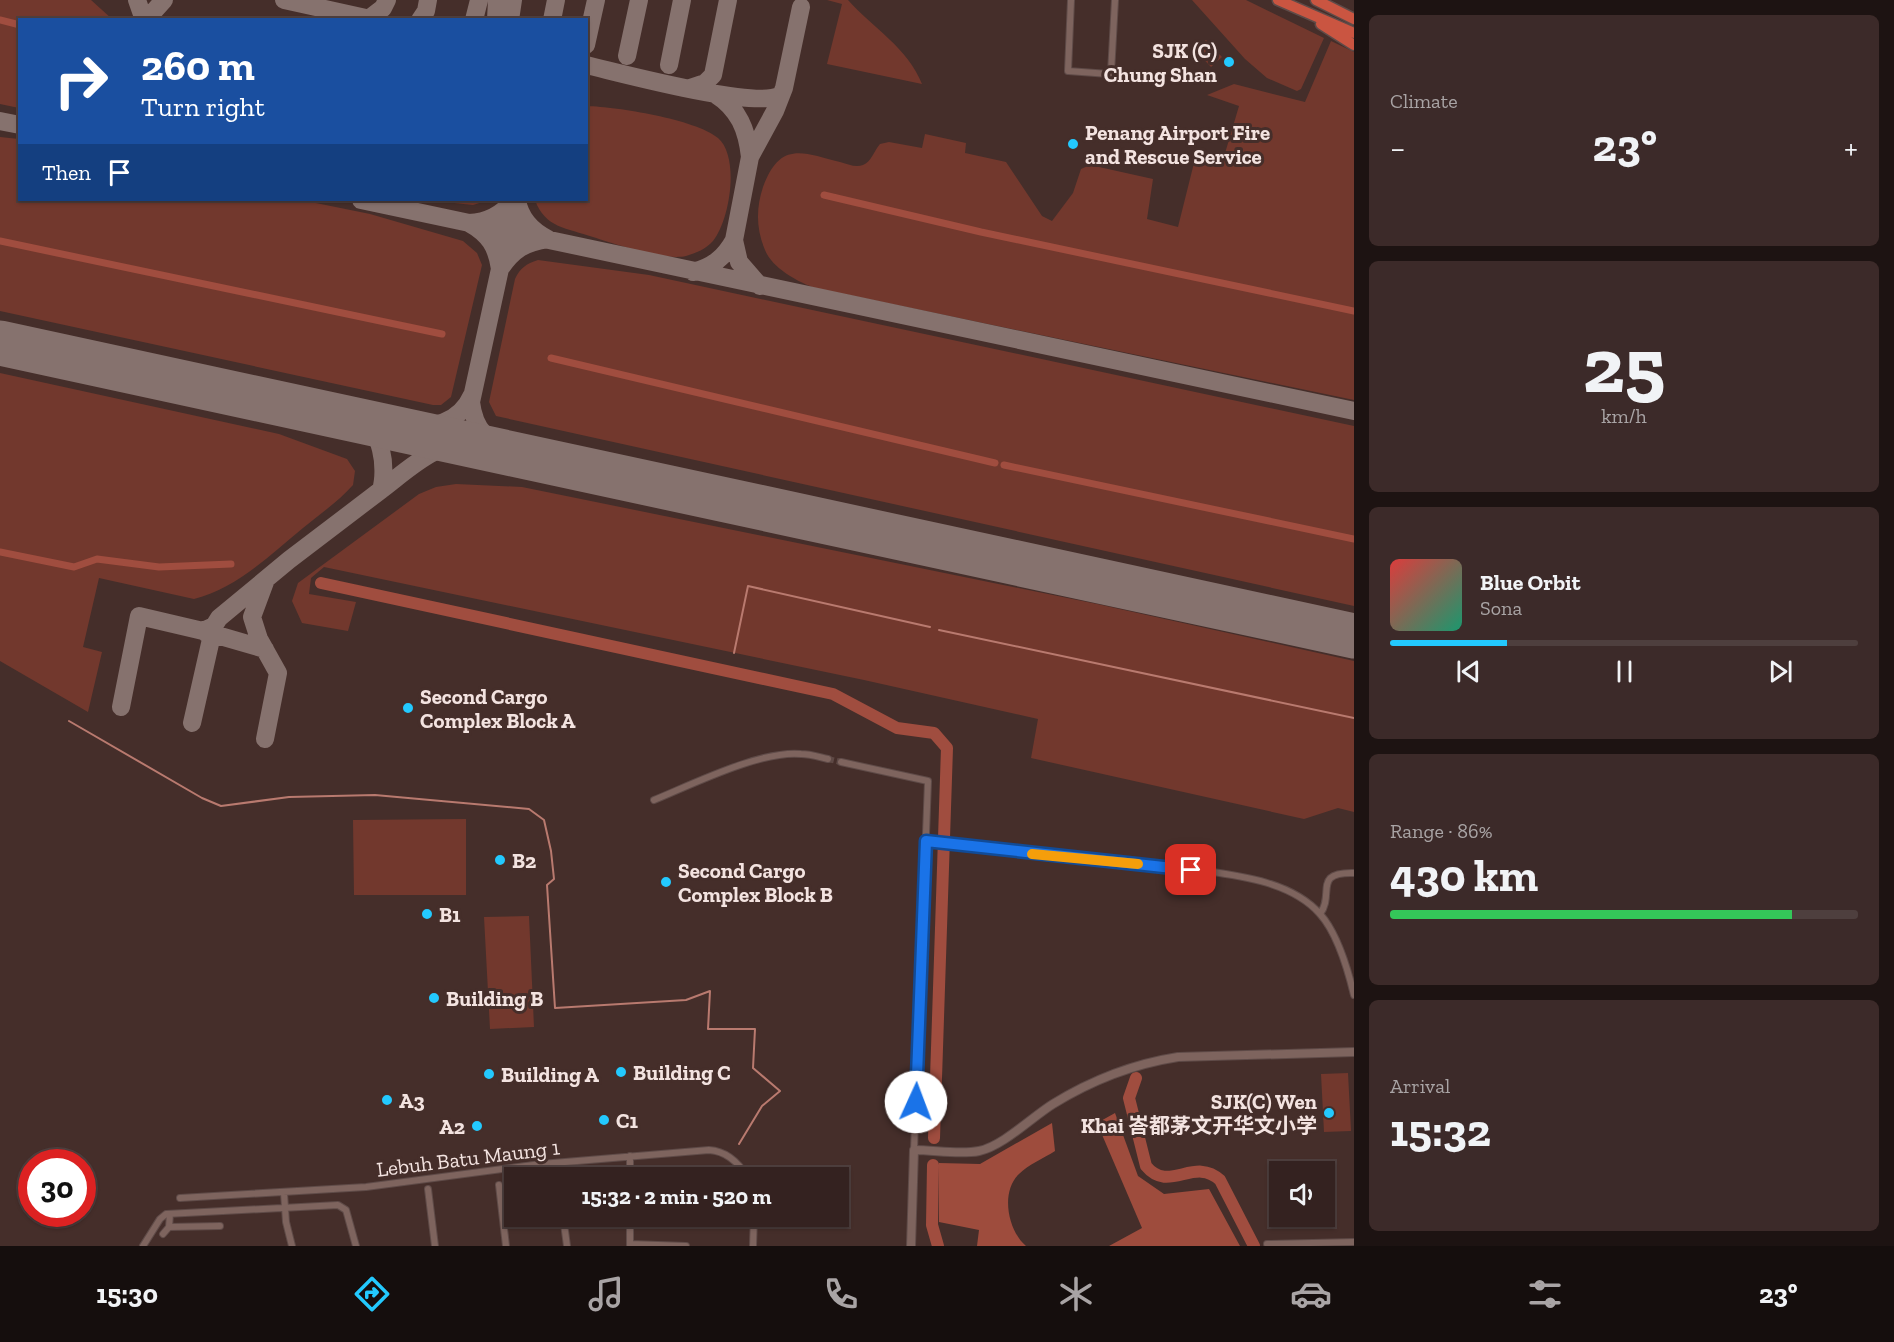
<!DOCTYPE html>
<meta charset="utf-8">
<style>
:root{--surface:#342220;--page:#3c2a29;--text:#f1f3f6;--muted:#a9a4a5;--line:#4e3f3e;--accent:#23c9fe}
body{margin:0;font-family:"Zilla Slab","Noto Sans SC",serif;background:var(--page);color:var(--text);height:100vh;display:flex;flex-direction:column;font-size:22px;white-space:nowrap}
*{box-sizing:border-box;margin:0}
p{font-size:20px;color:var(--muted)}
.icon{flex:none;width:33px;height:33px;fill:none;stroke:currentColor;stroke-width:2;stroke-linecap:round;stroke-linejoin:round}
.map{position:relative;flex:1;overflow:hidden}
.panel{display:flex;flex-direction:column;gap:15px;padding:15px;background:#1d1312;width:540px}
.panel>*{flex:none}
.guide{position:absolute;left:18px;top:18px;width:570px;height:183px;border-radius:0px;box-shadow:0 2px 4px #0004,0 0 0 2px var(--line);background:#1a4fa0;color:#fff;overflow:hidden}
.buttons{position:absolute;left:1269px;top:1161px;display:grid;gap:12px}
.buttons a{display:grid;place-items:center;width:66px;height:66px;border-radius:0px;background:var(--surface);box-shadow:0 2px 4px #0004,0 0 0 2px var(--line);font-size:30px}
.speed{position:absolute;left:18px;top:1149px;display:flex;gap:12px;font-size:30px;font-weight:700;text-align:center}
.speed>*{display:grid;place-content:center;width:78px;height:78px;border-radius:50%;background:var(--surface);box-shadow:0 2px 4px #0004,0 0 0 2px var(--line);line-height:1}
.speed .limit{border:9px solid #d22;background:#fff;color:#111}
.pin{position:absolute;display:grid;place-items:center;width:51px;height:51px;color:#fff;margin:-26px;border-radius:12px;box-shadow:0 3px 9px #0006}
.me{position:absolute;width:66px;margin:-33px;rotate:2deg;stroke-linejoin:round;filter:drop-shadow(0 0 4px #0008)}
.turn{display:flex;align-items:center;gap:21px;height:126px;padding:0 24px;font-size:27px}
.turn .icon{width:78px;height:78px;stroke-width:2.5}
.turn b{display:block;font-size:42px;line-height:51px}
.then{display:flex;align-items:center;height:57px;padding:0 24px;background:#0003;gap:12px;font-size:22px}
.big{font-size:45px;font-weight:700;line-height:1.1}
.panel .tile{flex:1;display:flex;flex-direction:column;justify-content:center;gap:9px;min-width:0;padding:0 21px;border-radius:9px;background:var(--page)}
.panel .dial{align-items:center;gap:0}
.dial b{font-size:78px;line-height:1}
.song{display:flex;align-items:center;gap:18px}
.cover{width:72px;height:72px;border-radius:9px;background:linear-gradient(135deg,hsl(0 70% 55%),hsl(160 70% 35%))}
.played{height:6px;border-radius:3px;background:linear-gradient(90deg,var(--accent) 25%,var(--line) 25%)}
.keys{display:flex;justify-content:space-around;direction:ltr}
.heat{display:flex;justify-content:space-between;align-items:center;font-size:33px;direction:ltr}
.charge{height:9px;border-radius:4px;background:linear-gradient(90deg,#34c759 86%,var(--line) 0)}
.trip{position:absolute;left:504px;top:1167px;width:345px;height:60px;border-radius:0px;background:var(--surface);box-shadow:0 2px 4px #0004,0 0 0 2px var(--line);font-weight:700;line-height:60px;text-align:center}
.menu{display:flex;height:96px;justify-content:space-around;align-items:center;background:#150e0d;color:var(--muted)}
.menu .icon{width:42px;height:42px}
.menu .on{color:var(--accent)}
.menu b{font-size:27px;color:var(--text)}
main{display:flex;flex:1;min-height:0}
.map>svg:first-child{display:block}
</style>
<main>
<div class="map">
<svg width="1354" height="1246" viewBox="0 0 1354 1246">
<rect width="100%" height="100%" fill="#452e2a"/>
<path fill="#72382d" d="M0,0H91L112,19L20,20L19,108L0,104Z
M827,0H848C872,27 908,48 922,84L827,64L842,4Z
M1192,0H1246L1324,38L1301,89L1297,91L1267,78L1245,59Z
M1206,40L1222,57L1211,67L1195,50Z
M1331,41L1354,52V400L815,288C798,282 772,268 765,250C756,229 756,208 763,187C780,141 802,152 840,162C847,164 856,168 863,165C871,162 874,151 880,144L889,142L922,148L925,134L966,143L965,153L1006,162L1042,216L1052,221L1073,193L1081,169L1090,165L1153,179L1147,219L1178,227L1195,159L1223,160L1239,106L1207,95L1234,84L1305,102Z
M587,106C617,107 695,119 718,138C740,157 730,220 713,241C706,249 696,253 686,256C664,261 615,244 593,237C567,228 545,228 535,200H586Z
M0,137L19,139L20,200H301L370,214L463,241L477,253L482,265L451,397L441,405H433L0,311Z
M426,200H489L473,205Z
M538,260L649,275L1354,426V606L496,416L489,402L515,279C520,268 526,264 538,260Z
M0,373L279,434L347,459L355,471L353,485C339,501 320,514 303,528C270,555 237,588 194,599L99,578L83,647L102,652L88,712L0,661Z
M456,484L522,487L1097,604L1354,661V812L1338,808L1304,819L1031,758L1038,719L864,680L324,567L311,578L309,594L356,602L348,631L302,623L292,601L298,583L419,494L436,487Z
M466,819V895H354L353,820Z
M529,916L534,1027L490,1029L484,917Z
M1348,1073L1351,1131L1324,1132L1321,1074Z"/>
<path fill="#9e4c3d" d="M1115,1113L1138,1176L1164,1194L1209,1189L1240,1246H1109L1142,1228L1097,1123Z
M1052,1123L1055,1151C1044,1158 1028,1165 1019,1174C1000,1192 1008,1231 1026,1246H977L979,1230L939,1222V1163L980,1164Z"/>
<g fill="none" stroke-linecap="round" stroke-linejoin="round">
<path stroke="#b97a6f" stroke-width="2" d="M939,630L1354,718
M734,653L748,586L930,627
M69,721L202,798L221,806L289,797L375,795L529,809L544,820L551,851L554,879L547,885L555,1008L686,1000L710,991L708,1029H755L753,1068L780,1091L762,1106L739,1144"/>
<path stroke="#a04d3f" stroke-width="7" d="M0,20L20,25
M824,195L981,232L1354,311
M0,241L442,334
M551,358L995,463
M1004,465L1354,539
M0,552L74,567L97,559L159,567L231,564"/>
<path stroke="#a04d3f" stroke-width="12" d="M321,583L833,694L897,728L934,733L947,748L934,1138
M1136,1078L1129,1098L1146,1166C1169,1194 1194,1156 1220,1180L1254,1246
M933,1165L932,1225L938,1246"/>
<path stroke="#86726e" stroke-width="18" d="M137,0L144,20
M284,0L375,20
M370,18L383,8L387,0
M146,20L164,0
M420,20L426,11L428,0
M474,20L479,0
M496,20L497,0
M510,20L513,0
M552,20L556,0
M586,45L596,0
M627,56L639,0
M586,65C621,73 756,110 781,95
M669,65L682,0
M690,88L705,83L713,75L728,0
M715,94C739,109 747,130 750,157
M0,121L20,125
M361,200L1354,411
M513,200C502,215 488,222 469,223C489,234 497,247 500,269C513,250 525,242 548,239C532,231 520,219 517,200
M515,200L471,402C475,435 491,441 517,455
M734,240L750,157L775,111L784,88L801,7
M693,272C712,267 724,258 734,240L739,262L760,286
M356,420C383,425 387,470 381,490C408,470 441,436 477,446
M402,430C430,427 459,425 472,395
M206,633L203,631L265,649
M121,707L139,616L203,631L214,626
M192,723L214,626L219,618L289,560L381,490
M265,739L278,673L259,639L252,617L265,582"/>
<path stroke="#86726e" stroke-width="45" d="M0,343L1354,636"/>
<path stroke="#5f4945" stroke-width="6" stroke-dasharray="6 3" stroke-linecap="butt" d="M828,759L841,762"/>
<defs>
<path id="minor" d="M1071,0L1068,71L1109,74L1111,73L1115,0
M841,762L928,781L914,1150
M654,800C691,785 761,750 801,754C810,754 819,757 828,759
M926,841L1205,871C1243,876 1293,883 1320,914C1338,934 1348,970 1354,995
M1320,914C1335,894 1312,872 1354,873
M558,1177V1178
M630,1178V1156
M499,1185L506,1246
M428,1189L435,1246
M284,1193L286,1222L292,1246
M180,1198L366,1187L541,1164L709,1150C726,1151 739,1163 748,1178
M170,1214L169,1227L220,1226
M563,1216L567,1246
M163,1234L169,1227
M630,1244L686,1246
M1267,1244L1354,1242
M630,1245V1216
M143,1246L160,1219L166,1214L338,1205L346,1210L356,1246
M753,1246L754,1216"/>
<path id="tertiary" d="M911,1246L914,1150C935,1150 959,1155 979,1151C1003,1146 1032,1117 1053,1104C1092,1080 1133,1064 1178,1057L1354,1052"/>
<path id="trunk" d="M1278,0L1354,33
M1316,0L1354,19
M1321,24L1354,45"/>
</defs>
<use href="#minor" stroke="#5f4b48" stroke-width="8"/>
<use href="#tertiary" stroke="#5f4b48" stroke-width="10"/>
<use href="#trunk" stroke="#5f4b48" stroke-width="13"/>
<use href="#minor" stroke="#7e645e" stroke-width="6"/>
<use href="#tertiary" stroke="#7e645e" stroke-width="8"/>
<use href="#trunk" stroke="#ca5541" stroke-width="10"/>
</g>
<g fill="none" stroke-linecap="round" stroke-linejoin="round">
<defs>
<path id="route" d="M916,1102L926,841L1191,870"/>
</defs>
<use href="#route" stroke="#114b97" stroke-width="15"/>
<use href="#route" stroke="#1a73e8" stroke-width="10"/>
<path stroke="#f59e0b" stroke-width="10" d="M1032,854L1138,864"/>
</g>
<g fill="#23c9fe" stroke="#452e2a" stroke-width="2">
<circle cx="1229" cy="62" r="6"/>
<circle cx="1073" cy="144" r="6"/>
<circle cx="408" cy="708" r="6"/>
<circle cx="500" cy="860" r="6"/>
<circle cx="666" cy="882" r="6"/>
<circle cx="427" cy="914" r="6"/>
<circle cx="434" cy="998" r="6"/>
<circle cx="621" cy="1072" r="6"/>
<circle cx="489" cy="1074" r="6"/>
<circle cx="387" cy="1100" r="6"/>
<circle cx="1329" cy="1113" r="6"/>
<circle cx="604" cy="1120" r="6"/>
<circle cx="477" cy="1126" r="6"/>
</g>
<g text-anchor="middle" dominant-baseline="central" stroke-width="6" stroke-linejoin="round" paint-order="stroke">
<g font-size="21" font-weight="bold" fill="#f3e3e0" stroke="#452e2a" text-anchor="start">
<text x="1217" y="50" text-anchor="end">SJK (C)<tspan x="1217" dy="24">Chung Shan</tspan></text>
<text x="1085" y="132">Penang Airport Fire<tspan x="1085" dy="24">and Rescue Service</tspan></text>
<text x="420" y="696">Second Cargo<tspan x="420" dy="24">Complex Block A</tspan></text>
<text x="512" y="860">B2</text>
<text x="678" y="870">Second Cargo<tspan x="678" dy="24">Complex Block B</tspan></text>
<text x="439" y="914">B1</text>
<text x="446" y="998">Building B</text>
<text x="633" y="1072">Building C</text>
<text x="501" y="1074">Building A</text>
<text x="399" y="1100">A3</text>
<text x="1317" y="1101" text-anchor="end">SJK(C) Wen<tspan x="1317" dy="24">Khai 峇都茅文开华文小学</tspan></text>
<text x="616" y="1120">C1</text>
<text x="465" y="1126" text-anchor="end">A2</text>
</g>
<g font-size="21" fill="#f3e3e0" stroke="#452e2a">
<text transform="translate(468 1158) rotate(-7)">Lebuh Batu Maung 1</text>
</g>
</g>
</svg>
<div class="buttons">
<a><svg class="icon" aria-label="sound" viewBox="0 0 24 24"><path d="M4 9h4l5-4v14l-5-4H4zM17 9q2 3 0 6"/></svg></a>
</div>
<div class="speed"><div class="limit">30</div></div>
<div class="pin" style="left:1191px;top:870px;background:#d93025"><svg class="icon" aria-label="arrive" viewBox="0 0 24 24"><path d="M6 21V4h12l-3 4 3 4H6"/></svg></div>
<svg class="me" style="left:916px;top:1102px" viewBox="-20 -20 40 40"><circle r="19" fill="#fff"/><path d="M0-13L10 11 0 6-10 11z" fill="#1a73e8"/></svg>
<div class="trip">15:32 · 2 min · 520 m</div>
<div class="guide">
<div class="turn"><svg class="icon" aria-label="right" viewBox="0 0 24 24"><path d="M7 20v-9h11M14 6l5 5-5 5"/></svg><div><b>260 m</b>Turn right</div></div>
<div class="then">Then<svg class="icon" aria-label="arrive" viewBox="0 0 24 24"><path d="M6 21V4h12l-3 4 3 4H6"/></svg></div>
</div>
</div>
<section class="panel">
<div class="tile"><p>Climate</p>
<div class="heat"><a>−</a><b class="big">23°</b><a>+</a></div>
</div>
<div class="tile dial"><b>25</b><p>km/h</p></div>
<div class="tile">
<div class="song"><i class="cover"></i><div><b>Blue Orbit</b><p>Sona</p></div></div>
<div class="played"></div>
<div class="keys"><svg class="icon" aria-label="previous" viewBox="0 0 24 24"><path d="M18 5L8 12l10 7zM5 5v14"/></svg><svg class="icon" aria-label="pause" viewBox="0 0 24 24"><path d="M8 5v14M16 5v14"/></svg><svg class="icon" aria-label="next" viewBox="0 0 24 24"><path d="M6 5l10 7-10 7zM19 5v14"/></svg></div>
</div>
<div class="tile"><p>Range · 86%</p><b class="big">430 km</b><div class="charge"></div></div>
<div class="tile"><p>Arrival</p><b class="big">15:32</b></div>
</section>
</main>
<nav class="menu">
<b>15:30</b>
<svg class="icon on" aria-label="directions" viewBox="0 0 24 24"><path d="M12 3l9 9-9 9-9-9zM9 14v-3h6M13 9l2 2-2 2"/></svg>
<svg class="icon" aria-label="music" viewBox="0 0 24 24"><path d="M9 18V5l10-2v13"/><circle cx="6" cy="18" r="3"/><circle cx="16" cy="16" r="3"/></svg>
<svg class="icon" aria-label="phone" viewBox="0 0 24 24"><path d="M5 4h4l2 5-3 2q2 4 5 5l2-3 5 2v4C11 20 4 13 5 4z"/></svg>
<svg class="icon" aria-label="climate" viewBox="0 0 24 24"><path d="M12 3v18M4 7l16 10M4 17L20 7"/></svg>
<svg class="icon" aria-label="car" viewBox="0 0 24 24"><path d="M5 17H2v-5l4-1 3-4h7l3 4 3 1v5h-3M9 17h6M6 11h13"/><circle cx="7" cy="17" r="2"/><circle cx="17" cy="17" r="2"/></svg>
<svg class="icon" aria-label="filters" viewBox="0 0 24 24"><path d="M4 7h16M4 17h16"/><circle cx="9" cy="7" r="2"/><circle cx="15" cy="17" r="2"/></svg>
<b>23°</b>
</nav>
